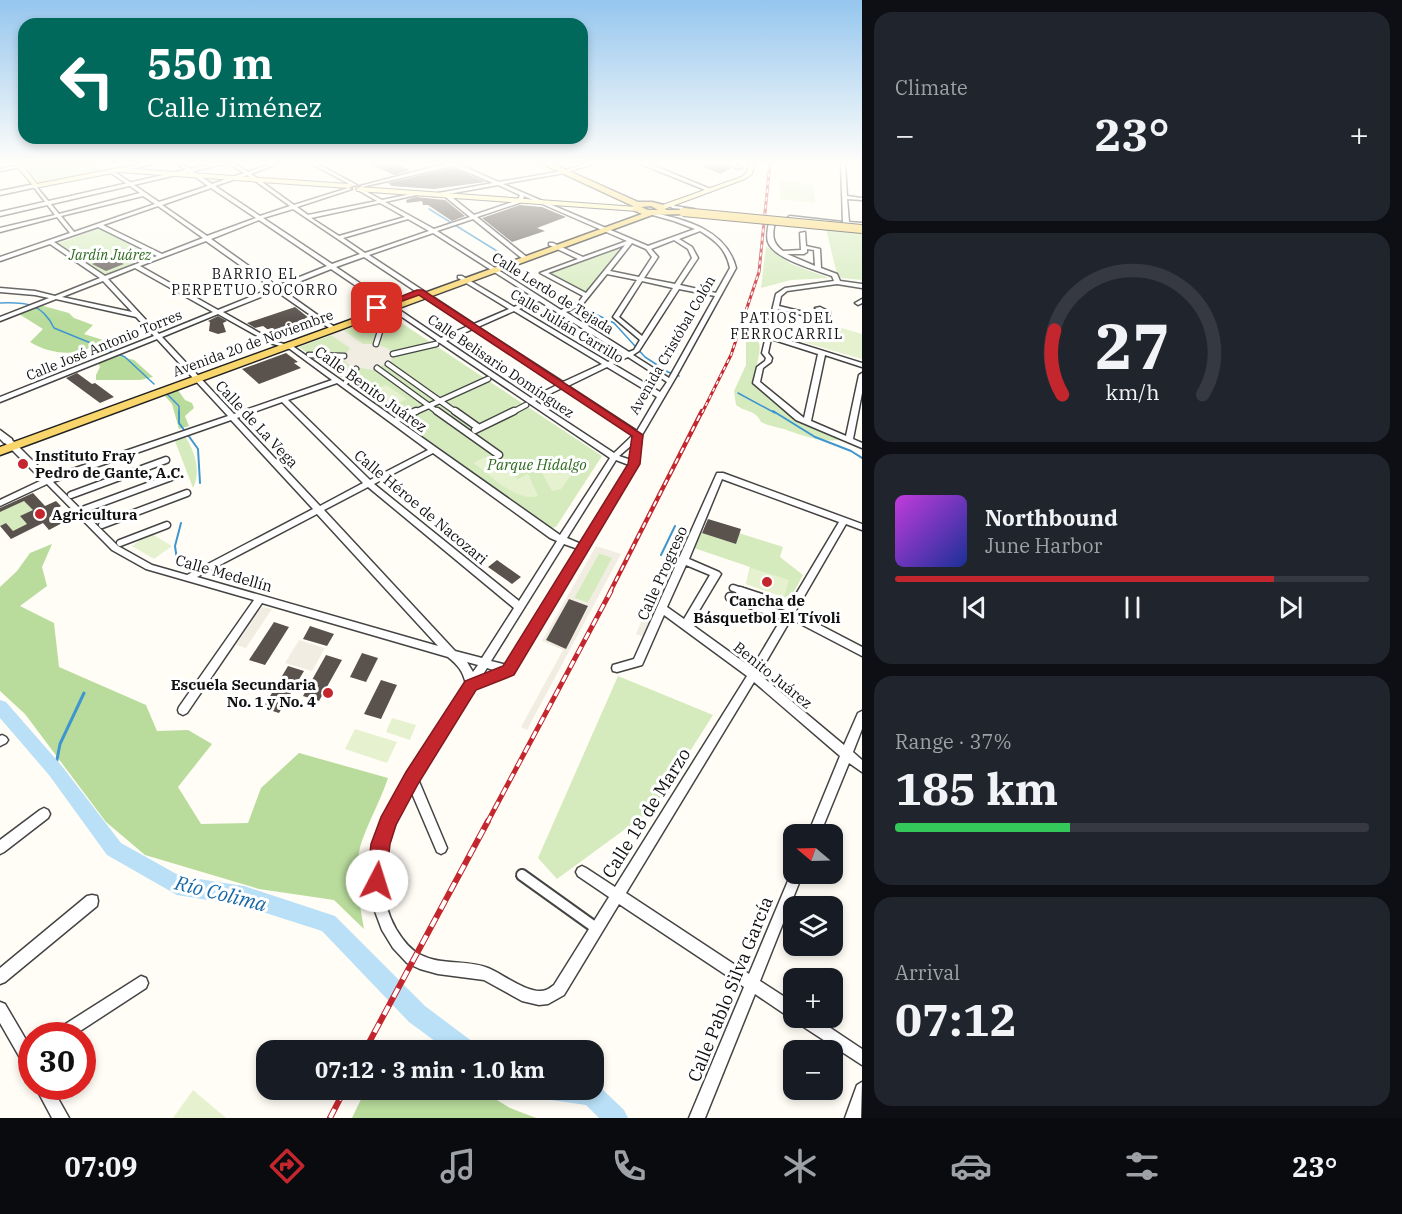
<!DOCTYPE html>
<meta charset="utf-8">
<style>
:root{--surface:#171b24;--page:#20242c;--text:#f1f3f6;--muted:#9ea1a6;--line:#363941;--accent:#c4262e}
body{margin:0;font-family:"IBM Plex Serif",serif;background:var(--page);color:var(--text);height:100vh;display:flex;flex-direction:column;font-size:22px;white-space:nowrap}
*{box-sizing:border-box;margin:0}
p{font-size:20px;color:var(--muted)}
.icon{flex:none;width:33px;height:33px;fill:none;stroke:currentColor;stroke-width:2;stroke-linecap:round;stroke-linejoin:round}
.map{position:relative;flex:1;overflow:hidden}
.drawer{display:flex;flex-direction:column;gap:12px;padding:12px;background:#0d0f14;width:540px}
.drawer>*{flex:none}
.top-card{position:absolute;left:18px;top:18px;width:570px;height:126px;border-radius:18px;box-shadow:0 3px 9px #0003;background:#00695c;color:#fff;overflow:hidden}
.needle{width:39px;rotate:289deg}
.controls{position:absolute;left:783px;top:824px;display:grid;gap:12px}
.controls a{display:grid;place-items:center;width:60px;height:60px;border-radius:12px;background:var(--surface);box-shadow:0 3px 9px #0003;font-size:30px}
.speed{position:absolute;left:18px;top:1022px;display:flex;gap:12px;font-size:30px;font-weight:700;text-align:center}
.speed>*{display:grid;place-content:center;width:78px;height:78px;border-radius:50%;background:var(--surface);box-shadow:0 3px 9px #0003;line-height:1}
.speed .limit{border:9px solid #d22;background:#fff;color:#111}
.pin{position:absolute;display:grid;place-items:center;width:51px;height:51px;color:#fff;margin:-26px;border-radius:12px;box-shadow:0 3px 9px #0006}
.me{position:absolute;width:66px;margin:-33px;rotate:5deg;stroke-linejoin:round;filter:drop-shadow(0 0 4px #0008)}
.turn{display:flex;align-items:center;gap:21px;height:126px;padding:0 30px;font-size:27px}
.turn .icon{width:78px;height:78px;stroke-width:2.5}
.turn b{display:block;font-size:42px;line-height:51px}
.big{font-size:45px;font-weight:700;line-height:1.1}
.drawer .widget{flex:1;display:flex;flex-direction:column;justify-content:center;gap:9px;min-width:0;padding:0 21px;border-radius:18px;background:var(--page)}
.drawer .dial{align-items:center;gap:0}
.dial svg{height:156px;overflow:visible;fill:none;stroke:var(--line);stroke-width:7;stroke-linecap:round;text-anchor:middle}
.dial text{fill:var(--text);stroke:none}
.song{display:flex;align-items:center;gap:18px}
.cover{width:72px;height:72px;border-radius:9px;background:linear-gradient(135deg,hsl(290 70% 55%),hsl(230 70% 35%))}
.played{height:6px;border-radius:3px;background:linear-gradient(90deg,var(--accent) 80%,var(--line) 80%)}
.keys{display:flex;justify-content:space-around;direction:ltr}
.heat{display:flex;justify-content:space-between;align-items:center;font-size:33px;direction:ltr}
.charge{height:9px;border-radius:4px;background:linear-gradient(90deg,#34c759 37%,var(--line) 0)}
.trip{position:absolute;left:256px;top:1040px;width:348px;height:60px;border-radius:18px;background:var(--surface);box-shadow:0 3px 9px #0003;font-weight:700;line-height:60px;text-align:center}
.dock{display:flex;height:96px;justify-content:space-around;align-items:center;background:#090b0e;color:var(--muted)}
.dock .icon{width:42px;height:42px}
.dock .active{color:var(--accent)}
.dock b{font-size:27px;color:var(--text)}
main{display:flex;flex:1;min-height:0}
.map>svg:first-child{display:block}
</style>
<main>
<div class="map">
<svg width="862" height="1118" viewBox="0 0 862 1118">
<rect width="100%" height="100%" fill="#fffdf5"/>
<path fill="#d5ebbd" d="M23,163H54L55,165L94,163L103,170L39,183Z
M97,229H100L154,257L104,276L85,265L86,262L59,243Z
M826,229L862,232V280L841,278L837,274Z
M766,246L791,264L829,278L791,280L761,288Z
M617,248L620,249L585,292L547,274Z
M388,314L602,456L556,527L551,528L299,347Z
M761,332L765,336L758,340C764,355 751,371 754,386L797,420L840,440C820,442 803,436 784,429C776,427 768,426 761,422C756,410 745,412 736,405L734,391L746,365V338Z
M184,435C194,449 202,471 193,488L175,441Z
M24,501L33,510L20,516L26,523L43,520L13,531L6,523L0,526V512Z
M700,532L736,544L739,533L783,547L780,557L803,575L790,599L746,584L750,567L694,548Z
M599,553L613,558L588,603L574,598Z
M618,676L713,715L654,808L557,879L538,858Z"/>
<path fill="#b9dc9c" d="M40,305L69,313L74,318L93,325L84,334L103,340C82,357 53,356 30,342L43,329L19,314Z
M115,355L134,360L153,377L140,380H96V375L100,367L98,363Z
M178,390L185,400L192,403L194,408L185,416L189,426L179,429L172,404L165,396Z
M52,544L42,567L47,586L20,606L54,623L59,667L146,705L157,731L188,730L212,744L178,787L201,824L248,823L261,788L299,753L388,778C381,799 371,817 363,838C352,867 359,899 364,929L334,900L259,889L145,855L106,822L25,714L0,691V587L17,571L30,553Z
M366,1089H479L510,1108L536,1118H352Z"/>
<path fill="#e6f2cf" d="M781,181L814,185L815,203L780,199Z
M808,318L862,334V359L792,339Z
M386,385L407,399L392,406L371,391Z
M500,456L508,462L500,467L518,479L528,474L538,496C517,503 490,475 474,463L485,457L491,461Z
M573,462L577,467L561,489L552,491L541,471Z
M150,533L172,546L154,559L132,546Z
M751,568L789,580L784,597L746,584Z
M392,718L416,725L410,740L386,732Z
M355,729L397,742L387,763L345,749Z
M193,1090L226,1118H173Z"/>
<path fill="#f1ede2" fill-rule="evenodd" d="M343,330L363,344H376L389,349L393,353L391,362L372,370L350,366L343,359L350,348L331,335Z
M596,546L621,554L527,730L521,727L563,650L542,641ZM599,553L612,558L588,603L574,598ZM569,599L588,607L566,648L546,640Z
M654,590L664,594L646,638L636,634Z
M264,607L272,609L246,648L236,645L261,608Z
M299,640L325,648L312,671L285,663Z"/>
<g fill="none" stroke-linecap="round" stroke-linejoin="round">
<path stroke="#3f96cf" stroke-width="1.5" d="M429,209L505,256
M517,266L525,280L614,323L645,357L668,372L679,376
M0,303C26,302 42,303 54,328L125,357L154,384
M738,393L775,413
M167,394L179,406V413"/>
<path stroke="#3f96cf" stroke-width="2" d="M179,411V423L184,430
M773,411L815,437L851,451L862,458
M188,435L198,449L200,483
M661,555L675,526
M178,567L175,546L181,523"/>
<path stroke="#3f96cf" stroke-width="3" d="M55,770L60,744L84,693"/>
<path fill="#b9e0f7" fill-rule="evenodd" d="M0,700L6,702L61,765L121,843L180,876L244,886L335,916L425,1006L473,1042L476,1050H447L409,1022L322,931L244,906L177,895L107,855L49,775L0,718Z
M594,1084L599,1086L624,1110L628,1118H599L586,1105L551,1100L543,1097L540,1089H594Z"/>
</g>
<path fill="#5a524d" d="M367,163H392L410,170L394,175Z
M712,163H719L731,168L720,174L702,166Z
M453,168L485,182L434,189L392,186L388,183Z
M416,197L445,200L465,216L452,221L428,205H423L422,201L407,203L406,200Z
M520,205L542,207L566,217L537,228L545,231L512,242L482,218Z
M109,257L124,264L106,271L92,264Z
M295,307L314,322L299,328L302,330L277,339L269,335L274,334L263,326L255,328L247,323Z
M218,316L227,321L223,323L226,332L218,334L209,331L210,322L208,321Z
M286,353L298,362L294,363L301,368L259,384L242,369Z
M77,373L92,384L95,383L114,397L100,403L66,378Z
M33,493L45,506L56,501L61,506L53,511L64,522L49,530L43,523L11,539L0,526L6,523L13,531L27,524L20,516L33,510L24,501L0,512V508Z
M708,519L741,529L736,544L702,533Z
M497,560L521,577L512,584L488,567Z
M569,599L588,606L566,649L546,640Z
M274,622L289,627L265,665L249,660Z
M310,626L334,634L327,646L303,639Z
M362,653L378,658L366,682L350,677Z
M326,655L342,660L319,701L303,696Z
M288,666L304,671L279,713L263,708Z
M381,680L397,685L381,719L364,714Z"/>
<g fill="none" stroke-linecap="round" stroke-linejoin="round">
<defs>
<path id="pedestrian-far3" d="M376,344L386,313
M393,354L436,344
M309,355L344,356
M388,364L457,413
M377,368L439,413
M346,382L356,369
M413,413L488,379
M511,413L526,405"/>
<path id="pedestrian-far2" d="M437,411L499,455
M455,411L479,428
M398,419L416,411
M475,430L514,411
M71,495L166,460
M85,509L177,475
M102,525L187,493
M120,543L167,525
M733,588L745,592"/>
<path id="pedestrian-far1" d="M740,591L792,608
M730,597L787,617"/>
<path id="pedestrian" d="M522,875L596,928"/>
<path id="minor" d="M176,163H181L212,184L244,173L228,163H233L248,172L273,163H280L251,174L294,205L348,188L352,189L297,207L308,215L377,201L358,190V189L360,188L382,200L421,192V194L385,202L434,229L470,217L443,195L433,196V194L493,183L453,166L362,187L360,186L448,163H456L499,182L563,171L589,163H596L564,173L503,184L648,246L695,229L674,221L649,214V212H651C685,220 726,229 736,268L676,377L642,435L638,464L513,673L474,688L418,779L447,848L445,852L441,854L437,852L411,791C388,833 370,883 396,929C402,939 410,950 421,955C442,966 467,959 488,968C503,974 530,996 546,990C549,989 551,987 554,985L609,897L578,876L576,872L578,868L582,866L586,868L615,887L747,676L664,615L642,665L617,672L613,671L612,668L613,665L634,659L717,473H723L862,524V530L846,524L795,612L862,647V656L791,619L759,674L844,745L858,713L862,711V729L853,752L862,760V772L849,763L820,834H808L840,756L754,682L626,893L749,974L793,869L794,873H803L760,981L794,1003V1017H814L862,1049V1065L796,1022L795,1019L789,1017L755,994L705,1118H689L744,987L619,904L564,995L548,1004L539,1005L522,1001L484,980L438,974L420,969L407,963L393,948L382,930L373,906L370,887L371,868L374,849L390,809L408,774L466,684C463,671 458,665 448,657L262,603L187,713L183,715L179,713L178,710L179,707L254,600L146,569L112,550L47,484L0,506V500L42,480L5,443V439H11L49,477L228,416L157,339L0,402V397L154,336L136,317L56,299L0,321V317L49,298L35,295L0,292V288L35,291L55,296L100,278L50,244L0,261V257L70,233L57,217L0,232V228L55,215L33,186L35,185L59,214L140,193L110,172L112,170L159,202L208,186ZM247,175L290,206L260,216L215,186ZM498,185L520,195L518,200L474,215L448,194ZM211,188L256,218L207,236L162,205ZM143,196L155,204L74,232L61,216ZM524,196L627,241L583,257L553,243H549V245L578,259L540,273L583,296L578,303L561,310L437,231L473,219L524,260H528V258L477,217L522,202ZM380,203L405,217L339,236L311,218ZM158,206L203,238L162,254L103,225ZM293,209L360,254L332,264L263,218ZM408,219L429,231L365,253L343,238ZM259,220L327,266L277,286L211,239ZM98,227L157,256L105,276L54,242ZM700,231C716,241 726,249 730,268L716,293L680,285L698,258L692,247L679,239ZM433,233L535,298L514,307L462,276H458V278L509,309L474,324L369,255ZM674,240L688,249L692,258L675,284L644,278L658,257L651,249ZM206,241L272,288L218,310L140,266ZM632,243L646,249L652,257L639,277L610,271ZM625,245L586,293L548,273ZM364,257L468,326L441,338L336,267ZM135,268L213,312L159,334L108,279ZM331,269L436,340L437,342L440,343L610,458L560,535L294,347L274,341L223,312L276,291L332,330H336V328L281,289ZM607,274L637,280L613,317L640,340L634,350L629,352L566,312L582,305ZM103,281L132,312L62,297ZM642,281L673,288L642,336L619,317ZM679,289L715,296L669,378L633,355L639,351ZM539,301L623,354L608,362L519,309ZM514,311L602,364L563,382L478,327ZM218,314L270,343L290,349L332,380L234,414L162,337ZM473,329L557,385L531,398L446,341ZM628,357L667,382L660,392L613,364ZM607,367L657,397L637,431L568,386ZM337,383L428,450L370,480L288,400ZM562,388L633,435L614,453L535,401ZM282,402L363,483L320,506L237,418ZM231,420L313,509L187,575L152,565L118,546L53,482ZM633,444L631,460L619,456ZM433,453L550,538L557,541L519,601L374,484ZM616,460L629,465L581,544L567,538ZM722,479L839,522L752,668L691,624L721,574L719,572L689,559ZM368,487L514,608L482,658L455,651L324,510ZM317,514L438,646L197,577ZM564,544L578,549L507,665L491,661ZM686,565L710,575L684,619L667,607ZM467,662L478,665L473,672ZM487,668L496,671L482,676Z
M310,163H316L357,185L353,186Z
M725,163H732L742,168L738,169Z
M841,163H845L847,196L862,198V200L847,199L849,222L862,223V227L788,219V217L790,216L843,222Z
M19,165L21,167L0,171V169Z
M671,203L675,206L694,209L692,210L672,208L669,204Z
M772,220L775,222C772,235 772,243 783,251L801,250L800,233L805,232L806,246L820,249L821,268L837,274L840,281L862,284V288L837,284L787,291L781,296L779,306L824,317L825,314L815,308L820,307L830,312L829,319L826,321L778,309L772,335L862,363V367L825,355L811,421L846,436L859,375L862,373V393L853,439L862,443V448L796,420L753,383L757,367L765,361L766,358L762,353L776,294L785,288L834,281L832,276C816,270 774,259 768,242C766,236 768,228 769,222ZM807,249L814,250L815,266L787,254H804L807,252ZM771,339L818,354L804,418L760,382L763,368L771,362L772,358L768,353Z
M862,299V303L858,305L855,303Z
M2,735L6,737L8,740L6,743L0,746V736Z
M44,808L48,810L50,814L48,818L4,852L0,854V840L40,810Z
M92,895L97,896L98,901L97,906L5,982L0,984V968L87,896Z
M141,976L146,978L148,983L146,988L74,1035H54L56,1030Z
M0,1002L5,1004L32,1050V1072L27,1070L0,1023Z
M862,1082L861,1118H845L857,1085Z
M35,1086H51L69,1118H52Z"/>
<path id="tertiary" d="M144,163H157L118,172L115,170Z
M216,163H228L0,216V212Z
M638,163H647L713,190L708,191Z
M35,184L38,186L37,187L0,195V191Z
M0,430L12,439V443H4L0,439Z"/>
<path id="secondary" d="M14,163H21L37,184L118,168L349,184L353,186L349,188L118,172L35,188Z
M749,163H755L752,174L745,179L664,209L657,207L741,177L746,173Z
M360,187L637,207L641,209L637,211L357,191L356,189Z"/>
<path id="primary" d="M540,163H551L638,202H652L664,205L666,210H683L687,212L683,214L652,215L0,455V447L642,214L633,210V206ZM651,206L658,210H648L641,207Z"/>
</defs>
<use href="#pedestrian-far3" stroke="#444" stroke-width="7"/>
<use href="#pedestrian-far2" stroke="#444" stroke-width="9"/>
<use href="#pedestrian-far1" stroke="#444" stroke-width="11"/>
<use href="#pedestrian" stroke="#444" stroke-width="14"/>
<use href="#minor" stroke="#444" stroke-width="3"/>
<use href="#tertiary" stroke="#444" stroke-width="3"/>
<use href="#secondary" stroke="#333" stroke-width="2"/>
<use href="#primary" stroke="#222" stroke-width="3"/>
<use href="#pedestrian-far3" stroke="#fff" stroke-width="4.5"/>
<use href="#pedestrian-far2" stroke="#fff" stroke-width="6"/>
<use href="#pedestrian-far1" stroke="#fff" stroke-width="8"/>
<use href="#pedestrian" stroke="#fff" stroke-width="10"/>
<use href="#minor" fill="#fff" fill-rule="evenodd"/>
<use href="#tertiary" fill="#fff" fill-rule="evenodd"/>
<use href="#secondary" fill="#fff6b0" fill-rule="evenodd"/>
<use href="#primary" fill="#f9d66b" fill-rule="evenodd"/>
<defs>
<path id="rail-far3" d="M702,413L731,355L759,272L770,163"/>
<path id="rail-far2" d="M610,592L702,411"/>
<path id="rail-far1" d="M487,823L611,591"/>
<path id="rail" d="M365,1050L488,821
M330,1118L345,1089"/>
</defs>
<use href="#rail-far3" stroke="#c4262e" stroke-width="3"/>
<use href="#rail-far2" stroke="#c4262e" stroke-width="4.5"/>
<use href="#rail-far1" stroke="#c4262e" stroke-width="5"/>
<use href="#rail" stroke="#c4262e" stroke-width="6"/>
<use href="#rail-far3" stroke="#fff" stroke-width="1.5" stroke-dasharray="4" stroke-linecap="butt"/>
<use href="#rail-far2" stroke="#fff" stroke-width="2" stroke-dasharray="6" stroke-linecap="butt"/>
<use href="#rail-far1" stroke="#fff" stroke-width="3" stroke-dasharray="8" stroke-linecap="butt"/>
<use href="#rail" stroke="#fff" stroke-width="4" stroke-dasharray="10" stroke-linecap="butt"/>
<defs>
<path id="primary-bridge" d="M683,212L862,229"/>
</defs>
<use href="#primary-bridge" stroke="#222" stroke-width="10" stroke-linecap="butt"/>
<use href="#primary-bridge" stroke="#f9d66b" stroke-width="8"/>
</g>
<linearGradient id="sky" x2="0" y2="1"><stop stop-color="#95c6ee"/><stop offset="0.51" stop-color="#fffefa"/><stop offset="1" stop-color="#fffefa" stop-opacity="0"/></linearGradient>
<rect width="862" height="320" fill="url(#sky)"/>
<path fill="#c4262e" stroke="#7f191e" stroke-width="1.5" d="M417,290H423L643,435L640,464L514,675L476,690L418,784L396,825L390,844L386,881L384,888L377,891L370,888L367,881L371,844L381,817L406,772L465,681L503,666L628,464L632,436L419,295L380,309L372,308Z"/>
<g fill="#c4262e" stroke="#fff" stroke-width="2">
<circle cx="23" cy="464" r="6"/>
<circle cx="40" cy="514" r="6"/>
<circle cx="767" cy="582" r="6"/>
<circle cx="328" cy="693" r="6"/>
</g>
<g text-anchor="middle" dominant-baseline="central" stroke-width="6" stroke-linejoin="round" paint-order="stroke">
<g font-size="14" font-style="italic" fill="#2f6b1f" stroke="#fff">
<text x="110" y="255">Jardín Juárez</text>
</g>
<g font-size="14" letter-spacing="1.5" fill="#111" stroke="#fff">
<text x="255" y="274">BARRIO EL<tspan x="255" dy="16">PERPETUO SOCORRO</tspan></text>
<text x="787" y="318">PATIOS DEL<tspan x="787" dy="16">FERROCARRIL</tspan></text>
</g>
<g font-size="14" fill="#111" stroke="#fff">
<text transform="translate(553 293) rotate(32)">Calle Lerdo de Tejada</text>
<text transform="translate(567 326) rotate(31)">Calle Julián Carrillo</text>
<text transform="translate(253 343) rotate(-20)">Avenida 20 de Noviembre</text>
<text transform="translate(104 345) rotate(-22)">Calle José Antonio Torres</text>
<text transform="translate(672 345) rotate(-60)">Avenida Cristóbal Colón</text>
<text transform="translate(501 366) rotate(34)">Calle Belisario Domínguez</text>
</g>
<g font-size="15" fill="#111" stroke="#fff">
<text transform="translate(371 389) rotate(36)">Calle Benito Juárez</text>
<text transform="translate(257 424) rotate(47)">Calle de La Vega</text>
<text transform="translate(421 507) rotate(40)">Calle Héroe de Nacozari</text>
<text transform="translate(224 573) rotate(16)">Calle Medellín</text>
<text transform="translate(662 573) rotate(-66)">Calle Progreso</text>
<text transform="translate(773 675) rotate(39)">Benito Juárez</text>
</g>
<g font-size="15" font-weight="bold" fill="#111" stroke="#fff" text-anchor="start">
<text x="35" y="455">Instituto Fray<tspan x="35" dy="17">Pedro de Gante, A.C.</tspan></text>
<text x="52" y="514">Agricultura</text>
<text x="767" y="600" text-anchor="middle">Cancha de<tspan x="767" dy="17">Básquetbol El Tívoli</tspan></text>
<text x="316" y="684" text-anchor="end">Escuela Secundaria<tspan x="316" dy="17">No. 1 y No. 4</tspan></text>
</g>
<g font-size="15" font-style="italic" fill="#2f6b1f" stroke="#fff">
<text x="537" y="464">Parque Hidalgo</text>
</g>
<g font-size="18" fill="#111" stroke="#fff">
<text transform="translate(646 813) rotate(-58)">Calle 18 de Marzo</text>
<text transform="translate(730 989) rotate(-68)">Calle Pablo Silva García</text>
</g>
<g font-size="20" font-style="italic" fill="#1768a6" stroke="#fff">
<text transform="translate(221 893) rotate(14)">Río Colima</text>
</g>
</g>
</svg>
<div class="controls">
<a><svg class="needle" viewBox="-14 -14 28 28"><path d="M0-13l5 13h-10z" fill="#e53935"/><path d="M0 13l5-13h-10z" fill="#9ea1a6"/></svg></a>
<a><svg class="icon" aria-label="layers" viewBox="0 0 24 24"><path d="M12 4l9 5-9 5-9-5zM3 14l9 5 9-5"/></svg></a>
<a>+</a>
<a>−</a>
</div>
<div class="speed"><div class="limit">30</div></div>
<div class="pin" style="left:377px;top:308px;background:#d93025"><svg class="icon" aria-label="arrive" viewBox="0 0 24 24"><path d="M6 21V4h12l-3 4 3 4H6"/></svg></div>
<svg class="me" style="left:377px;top:881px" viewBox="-20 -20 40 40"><circle r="19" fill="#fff"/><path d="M0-13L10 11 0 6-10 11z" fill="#c4262e"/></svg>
<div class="trip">07:12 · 3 min · 1.0 km</div>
<div class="top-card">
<div class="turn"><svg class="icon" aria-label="left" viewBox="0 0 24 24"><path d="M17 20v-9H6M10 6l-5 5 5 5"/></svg><div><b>550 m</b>Calle Jiménez</div></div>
</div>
</div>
<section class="drawer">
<div class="widget"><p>Climate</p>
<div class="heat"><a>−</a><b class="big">23°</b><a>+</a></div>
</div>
<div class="widget dial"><svg viewBox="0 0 100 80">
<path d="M14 69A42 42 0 1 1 86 69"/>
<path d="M14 69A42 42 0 0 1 10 36" stroke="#c4262e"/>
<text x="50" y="56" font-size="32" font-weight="700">27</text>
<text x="50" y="72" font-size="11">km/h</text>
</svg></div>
<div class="widget">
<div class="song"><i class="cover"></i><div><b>Northbound</b><p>June Harbor</p></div></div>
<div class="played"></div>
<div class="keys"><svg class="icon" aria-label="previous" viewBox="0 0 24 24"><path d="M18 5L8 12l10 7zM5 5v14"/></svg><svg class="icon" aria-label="pause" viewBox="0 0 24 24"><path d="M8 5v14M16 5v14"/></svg><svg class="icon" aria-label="next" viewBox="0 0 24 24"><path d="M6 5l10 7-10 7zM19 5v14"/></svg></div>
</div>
<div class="widget"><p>Range · 37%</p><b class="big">185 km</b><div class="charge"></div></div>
<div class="widget"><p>Arrival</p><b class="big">07:12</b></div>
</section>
</main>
<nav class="dock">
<b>07:09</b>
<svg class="icon active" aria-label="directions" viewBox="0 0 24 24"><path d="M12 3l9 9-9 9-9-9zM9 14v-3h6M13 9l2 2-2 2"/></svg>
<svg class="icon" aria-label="music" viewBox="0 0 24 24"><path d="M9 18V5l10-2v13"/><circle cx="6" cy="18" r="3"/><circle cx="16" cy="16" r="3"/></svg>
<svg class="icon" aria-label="phone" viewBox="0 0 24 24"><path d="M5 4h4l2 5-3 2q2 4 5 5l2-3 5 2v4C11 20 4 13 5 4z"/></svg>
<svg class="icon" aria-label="climate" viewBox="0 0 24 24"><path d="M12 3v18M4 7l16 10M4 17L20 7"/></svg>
<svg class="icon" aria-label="car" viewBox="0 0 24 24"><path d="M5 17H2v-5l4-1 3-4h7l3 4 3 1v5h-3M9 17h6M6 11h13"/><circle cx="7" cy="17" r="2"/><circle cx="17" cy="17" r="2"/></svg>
<svg class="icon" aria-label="filters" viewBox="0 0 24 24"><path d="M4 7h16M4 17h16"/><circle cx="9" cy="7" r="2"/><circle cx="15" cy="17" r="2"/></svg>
<b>23°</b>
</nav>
